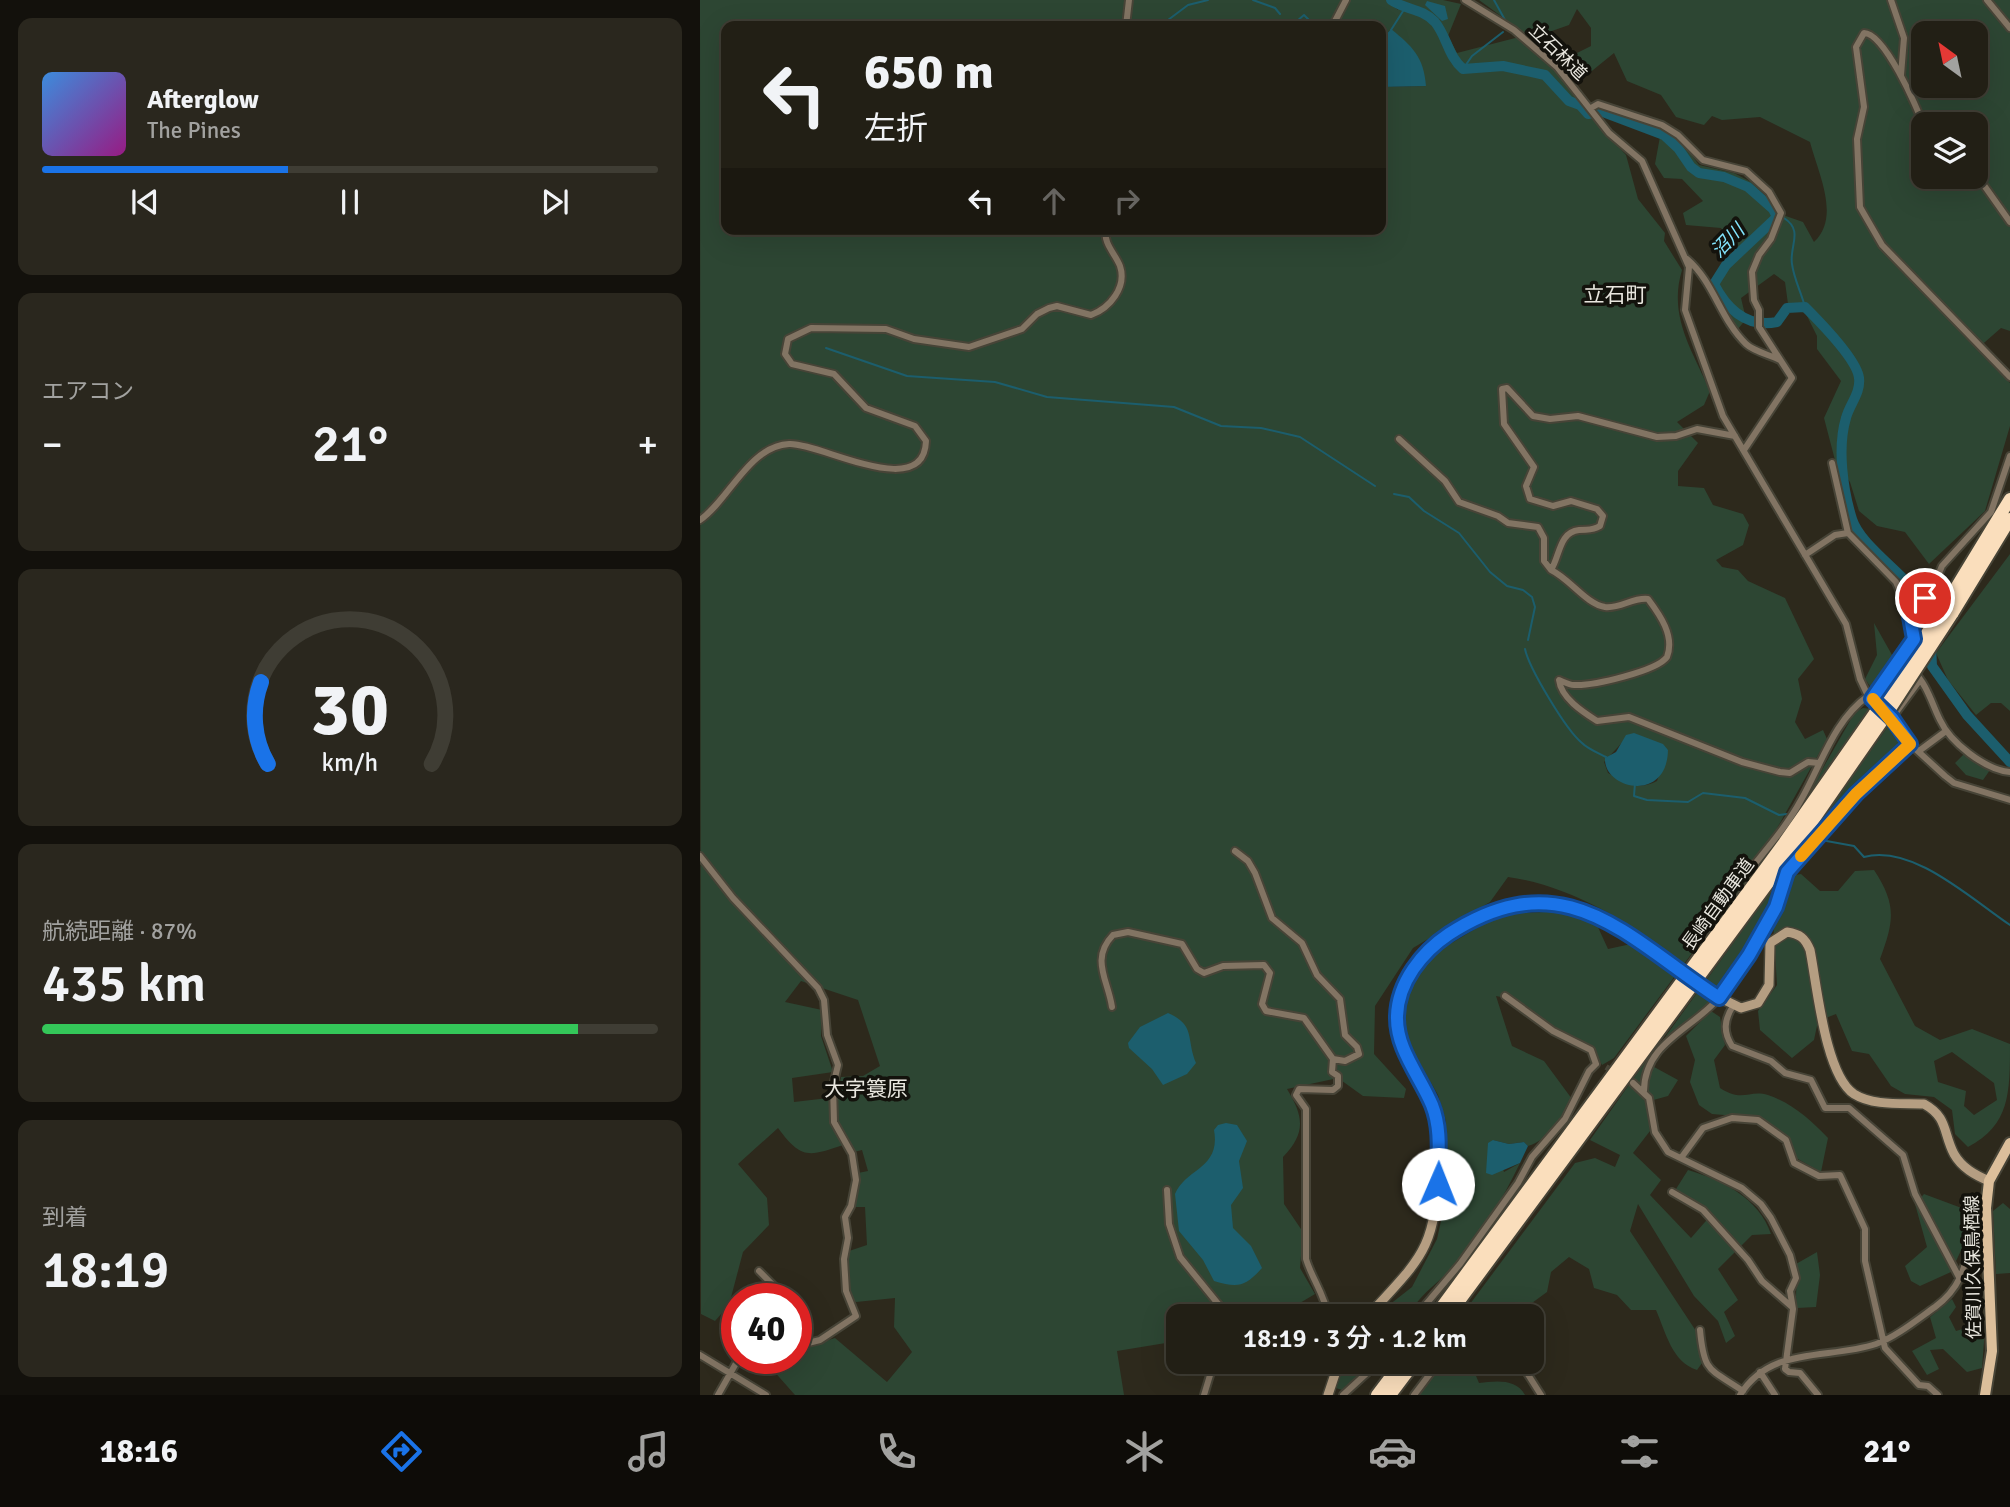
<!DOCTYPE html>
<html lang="ja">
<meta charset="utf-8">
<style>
:root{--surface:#221f15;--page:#2a271e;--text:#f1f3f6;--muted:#a2a2a0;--line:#3f3d34;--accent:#1a73e8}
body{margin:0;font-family:Signika,"Noto Sans JP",sans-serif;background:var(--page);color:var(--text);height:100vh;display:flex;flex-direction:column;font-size:26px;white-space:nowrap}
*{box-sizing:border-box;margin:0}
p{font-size:23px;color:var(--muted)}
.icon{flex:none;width:38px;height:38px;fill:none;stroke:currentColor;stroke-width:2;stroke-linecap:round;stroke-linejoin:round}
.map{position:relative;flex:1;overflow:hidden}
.side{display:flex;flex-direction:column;gap:18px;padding:18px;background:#13110c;width:700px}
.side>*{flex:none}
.guide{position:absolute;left:21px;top:21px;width:665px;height:214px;border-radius:14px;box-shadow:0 7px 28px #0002,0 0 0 2px var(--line);background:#221f15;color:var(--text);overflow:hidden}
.needle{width:46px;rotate:327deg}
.buttons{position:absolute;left:1211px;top:21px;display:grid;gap:14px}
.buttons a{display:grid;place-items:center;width:77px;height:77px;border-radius:14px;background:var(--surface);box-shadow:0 7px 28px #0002,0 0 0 2px var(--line);font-size:35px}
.speed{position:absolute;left:21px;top:1283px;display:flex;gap:14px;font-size:35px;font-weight:700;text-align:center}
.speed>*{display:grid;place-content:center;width:91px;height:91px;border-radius:50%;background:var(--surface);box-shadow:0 7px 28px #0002,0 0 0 2px var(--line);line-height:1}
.speed .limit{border:10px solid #d22;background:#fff;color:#111}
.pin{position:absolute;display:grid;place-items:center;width:60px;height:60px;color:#fff;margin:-30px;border:4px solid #fff;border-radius:50%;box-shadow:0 2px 7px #0007}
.me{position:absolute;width:77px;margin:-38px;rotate:1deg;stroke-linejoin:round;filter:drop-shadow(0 0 5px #0008)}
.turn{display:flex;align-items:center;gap:24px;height:147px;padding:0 28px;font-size:32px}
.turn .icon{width:91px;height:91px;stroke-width:2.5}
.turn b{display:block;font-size:49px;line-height:60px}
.lanes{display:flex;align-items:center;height:66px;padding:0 28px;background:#0003;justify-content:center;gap:35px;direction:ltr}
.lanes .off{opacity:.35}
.big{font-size:52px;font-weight:600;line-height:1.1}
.side .tile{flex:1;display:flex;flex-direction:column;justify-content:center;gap:10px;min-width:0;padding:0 24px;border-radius:14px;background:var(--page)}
.side .dial{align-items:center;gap:0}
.dial svg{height:182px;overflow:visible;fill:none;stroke:var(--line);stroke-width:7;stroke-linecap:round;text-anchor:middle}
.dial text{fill:var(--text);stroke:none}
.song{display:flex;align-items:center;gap:21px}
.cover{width:84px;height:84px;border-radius:10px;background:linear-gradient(135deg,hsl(210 70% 55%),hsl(310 70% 35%))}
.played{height:7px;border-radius:4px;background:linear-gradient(90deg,var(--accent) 40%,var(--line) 40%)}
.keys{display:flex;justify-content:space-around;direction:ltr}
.heat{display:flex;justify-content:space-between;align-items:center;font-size:38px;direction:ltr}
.charge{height:10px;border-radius:5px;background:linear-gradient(90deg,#34c759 87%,var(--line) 0)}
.trip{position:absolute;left:466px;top:1304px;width:378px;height:70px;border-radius:14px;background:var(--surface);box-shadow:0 7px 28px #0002,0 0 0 2px var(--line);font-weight:600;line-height:70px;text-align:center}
.tabs{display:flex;height:112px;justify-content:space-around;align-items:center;background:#0e0c08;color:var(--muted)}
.tabs .icon{width:49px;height:49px}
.tabs .on{color:var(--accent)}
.tabs b{font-size:32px;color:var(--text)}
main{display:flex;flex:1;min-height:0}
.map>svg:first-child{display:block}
</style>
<main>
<section class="side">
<div class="tile">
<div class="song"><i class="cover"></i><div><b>Afterglow</b><p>The Pines</p></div></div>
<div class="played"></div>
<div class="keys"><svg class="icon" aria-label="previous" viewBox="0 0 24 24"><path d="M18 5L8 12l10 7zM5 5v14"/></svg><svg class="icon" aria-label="pause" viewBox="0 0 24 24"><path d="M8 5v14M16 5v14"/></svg><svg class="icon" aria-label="next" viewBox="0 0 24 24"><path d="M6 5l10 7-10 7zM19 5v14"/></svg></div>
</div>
<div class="tile"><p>エアコン</p>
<div class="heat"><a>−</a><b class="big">21°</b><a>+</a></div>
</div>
<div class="tile dial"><svg viewBox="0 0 100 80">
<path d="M14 69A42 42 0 1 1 86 69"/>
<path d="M14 69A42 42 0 0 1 11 33" stroke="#1a73e8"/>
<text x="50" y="56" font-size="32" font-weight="700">30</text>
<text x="50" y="72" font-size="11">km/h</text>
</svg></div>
<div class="tile"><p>航続距離 · 87%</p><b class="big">435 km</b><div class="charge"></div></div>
<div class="tile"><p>到着</p><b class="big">18:19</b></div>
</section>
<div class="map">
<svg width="1310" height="1395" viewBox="0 0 1310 1395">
<rect width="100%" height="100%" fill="#2d291c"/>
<path fill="#2d4633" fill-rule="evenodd" d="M0,0H686L698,10L695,0H743L761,4L748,36L757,53L827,35L779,0H1310V331L1301,328L1277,349L1310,383V426L1285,511L1229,564L1205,532L1177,526L1159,511L1150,482L1136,464L1124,418L1141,381L1117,349V336L1106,314L1088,304L1085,282L1074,274L1041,298L1046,319L1038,329L1021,309L1011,288L1039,257L1021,228L986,225L983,213L1003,201L982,179L964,178L955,164L961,131L985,146L999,165L1034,173L1053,183L1080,214L1103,222L1114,242C1141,217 1118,173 1110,142L1060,117L1022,120L1012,116L1004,125L976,117L961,95L927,81L914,53L877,83L859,62L891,46V28L877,9L869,25L849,32L843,49L893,119L926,155L938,199L965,233L964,241L982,270C968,316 992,350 1010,391L1004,405L977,422L998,443L978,471V486L1004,488L1013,505L1043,514L1049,525L1043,545L1016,560L1022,567L1038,570L1048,581L1085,598L1114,659L1098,679L1102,699L1095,722L1105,739L1123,730L1127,739L1053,871L914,1058L902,1065L892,1046L855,1027L816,1000L796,996L812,1046L844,1061L872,1099C861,1118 849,1140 828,1146L824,1142L809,1144L793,1140L804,1172L820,1163C803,1199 779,1238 752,1268C736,1285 719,1295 708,1316H675L712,1287L737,1239L745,1203L746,1121L738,1095L707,1041L704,1014L711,986L730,956L800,914L866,911L897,925L908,949L931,944L950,956L969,953C924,918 865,885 808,877L790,902L713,948L675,1006L674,1054L706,1089L704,1098L663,1096L638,1078L587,1089C604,1117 606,1133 583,1157L584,1204L603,1232L600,1268L615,1294L578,1316H478V1341L417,1351L424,1395H95L64,1360L96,1358V1350L135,1338L187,1382L212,1352L194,1327L195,1298L156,1302L142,1291L143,1253L167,1245L165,1207H155L158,1173L168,1171L162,1150L150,1153L143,1145C108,1157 101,1159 78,1128L38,1164L67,1198L69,1225L43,1252L29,1305L15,1321L1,1314ZM26,26H681V40L691,29L726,86L681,87V229H26ZM1223,33H1276V86H1223ZM1223,124H1276V177H1223ZM930,734L968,750L957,781C939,791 925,782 908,773L904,762ZM101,981L158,1000L180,1066L163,1076L141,1077L137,1097L94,1102L92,1078L133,1072L121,1036L122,1010L85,1002Z
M1310,554V711L1301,703H1291L1276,715L1248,680L1236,653Z
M1174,623L1196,662L1179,687L1172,689L1165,679L1177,655Z
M1163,708L1172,709L1099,810L1155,712Z
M1189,725L1199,740L1194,753L1110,836Z
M1264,754L1290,770L1283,780L1266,775L1255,763Z
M1174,870C1197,905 1194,921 1180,959L1215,1026L1240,1040L1272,1029L1310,1044C1310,1093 1310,1125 1268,1147L1255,1134L1252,1110L1234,1097L1205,1094L1191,1086L1169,1054L1152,1051L1136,1014L1118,1021L1114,1040L1092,1058L1060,1030L1058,1011L1077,985L1073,921L1087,898L1089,876L1101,874L1120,891H1138L1155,871ZM1252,1052L1294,1083L1297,1100L1274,1115L1264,1106L1266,1091L1238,1082L1234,1061Z
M1082,876C1074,917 1028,988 997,1016C988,1024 975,1030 965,1037Z
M1011,1011L1020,1017L1025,1045L1014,1060L1020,1088C1043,1103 1049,1089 1068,1095C1092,1103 1111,1120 1128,1138L1121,1172L1096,1158L1088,1137L1060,1118L1012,1114L999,1105L990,1082L995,1060L986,1036Z
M945,1062L978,1080L968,1096L946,1102L950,1131L933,1153L961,1180L950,1195L991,1238L1012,1214L976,1189L988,1170C1022,1180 1059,1198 1071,1234L1052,1235L1018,1269L1038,1300L1024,1312L1035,1336L1026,1343L1018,1321L994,1296L938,1204L930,1231L998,1334L1002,1363L997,1370C972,1362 966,1333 956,1310H931L917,1295L894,1288L889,1269L869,1257L851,1272L847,1292L814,1316H766L767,1308L875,1163L895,1158L915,1167L920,1155L890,1140Z
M1224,1194L1267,1210L1263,1246L1251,1272L1220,1286L1211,1281L1205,1266L1227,1247L1215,1204Z
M1303,1203L1310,1209V1273L1296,1274L1293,1211Z
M1117,1252L1120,1275L1116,1307L1097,1308C1094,1292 1099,1279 1096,1264Z
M1252,1299L1256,1307L1249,1317L1256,1331L1275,1325L1277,1314L1286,1315L1282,1368L1267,1372L1243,1349L1230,1350L1239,1369L1227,1375L1212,1351L1236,1338L1230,1317Z
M645,1362H673L642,1390L636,1388Z
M753,1362L771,1364L779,1383C795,1381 816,1378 825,1395H718L741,1367Z"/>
<path fill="#1c5e6d" d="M727,1L745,6L748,19L742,21L725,5Z
M691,29C712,46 724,57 726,86L681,87V40Z
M934,733L963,744L968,750C967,804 903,789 905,758L916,752L926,735Z
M468,1013C496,1025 486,1039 496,1063L487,1074L463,1085L452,1069L429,1048L428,1043L440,1027Z
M526,1123L537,1125L547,1141L539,1161L543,1188L531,1205L533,1228L551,1246L562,1268C545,1287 538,1288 514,1281L503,1260L479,1231L475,1194C486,1168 521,1169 514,1130L518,1125Z
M793,1140L809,1144L824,1142L828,1146L820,1163L792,1175L786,1173L788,1143Z"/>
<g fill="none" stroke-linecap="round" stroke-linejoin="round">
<path stroke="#1c5e6d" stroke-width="2" d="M553,0L575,8L580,14
M794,0L805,20
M597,21L604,15L614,25
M460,26L488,5L508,0
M691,30L705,8
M763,69L772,56L803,32
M1084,218C1104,231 1089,246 1092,264C1094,279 1101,292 1105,307
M126,348L207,376L295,382L347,397L474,407L521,426L561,428L600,437L675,486
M694,494L709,497L724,511L759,533L790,572L807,586L823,590L832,597L835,607L828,640
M825,649C829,668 866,730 882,743C888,749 898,753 906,757
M935,783L934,796L947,800L988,802L1003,793L1045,798L1079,815L1087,814
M1121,840L1154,846L1164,857C1213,844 1271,899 1310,925"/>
<path stroke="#1c5e6d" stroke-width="10" d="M691,0C705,10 722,8 735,22C747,37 748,56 763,69L803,66L845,75L869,101L880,105L888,114L903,112L964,135L978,148L991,167L999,173L1024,177L1048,187L1073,209L1077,217L1026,265L1014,284C1027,309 1047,328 1077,322L1087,308L1105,307C1119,321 1157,359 1159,378C1161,393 1149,405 1146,418C1137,448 1143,490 1152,519C1162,552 1228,587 1233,623
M1231,645L1232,666L1267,715L1310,762"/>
<path stroke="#494639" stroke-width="6" stroke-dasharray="6 3" stroke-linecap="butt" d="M906,1067L933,1083"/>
<defs>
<path id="street" d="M765,0L814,30L857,67L909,133L942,161L989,267L985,310L1023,416L1146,624L1160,679L1168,696L1192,718L1210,744L1245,776L1254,783L1310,800
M1191,0L1204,38L1201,75
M1287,0L1310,28
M426,26L429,0
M629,26L634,23L646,0
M891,108L898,104L962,125L978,135L1003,160L1046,171L1069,192L1081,213L1071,239L1059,255L1052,272L1054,300L1059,310V327L1092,378L1044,450
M1223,125C1217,106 1184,33 1164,33L1156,47L1164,107L1157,139L1160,207L1182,245L1310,377
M1276,174L1310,222
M987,259C1014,282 1020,319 1046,344C1053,351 1070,355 1080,360
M699,439L745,481L759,502L798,516L808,523L838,527L844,538V561L851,570C860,556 859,532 879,530C888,529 892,531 900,526L903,516L897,509L871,501L853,506L830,499L826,486L834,467L804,424L802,389L807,388L833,416L850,419L878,416L957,437L976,436L997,429L1035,436
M1132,463L1148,533
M0,520C29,500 49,446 89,444C119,442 224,503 226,441L215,426L166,408L134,374L92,364L85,354L88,339L111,328L186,329L214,339L269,347L322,329L337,314L349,308L357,306L391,315C410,308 427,287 420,266C415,253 403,244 406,229
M1105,555L1135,535L1148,533L1196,582L1211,617L1214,639
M851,570C870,579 886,604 905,607C920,609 933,597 948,599C960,615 975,636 967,657C957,671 893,686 874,685C869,685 864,682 859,680C861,698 883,712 897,721L929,717L1042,762L1080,772L1090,773L1108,762L1119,763
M1211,617L1231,592
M1213,671C1227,684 1232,704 1240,720C1250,742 1285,770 1310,772
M1173,699L1235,606L1231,592L1242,566L1291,512L1310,456
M1192,718L1220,680
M1219,751L1246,731
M0,856L33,898L118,988L124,1000L127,1035L138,1065L133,1086L134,1122L152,1154L156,1180L151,1206L145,1217L148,1238L144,1259L146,1291L156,1316L120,1340L96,1346
M1053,866C1070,845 1088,824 1101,800C1121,765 1134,720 1168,696
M805,996L853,1031L891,1050L896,1064
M1033,1006C1024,1020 1023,1032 1032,1046L1071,1061L1085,1073L1111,1080L1125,1108H1149L1203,1155L1215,1194L1260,1279
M412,1007C408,980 390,959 413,935L428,932L482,944L497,969L504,973L523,966L564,965L570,973L562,1004L566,1011L604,1018L633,1059L645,1061L659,1054L657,1047L645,1035L640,999L617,975L602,943L572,918L555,873L548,861L535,851
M933,1083L949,1098L955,1132L968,1152L1042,1188L1061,1204L1071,1218L1090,1255L1096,1278L1090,1291L1093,1309L1085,1369L1089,1372L1100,1373L1118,1395
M944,1091C944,1044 990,1030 1017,1000C1043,971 1063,935 1080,901C1084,891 1082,879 1088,870C1121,823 1169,783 1210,744
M981,1158L1003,1128L1032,1118L1058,1120L1086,1140L1094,1163L1119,1176L1140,1175L1165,1229V1261L1185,1348L1219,1385L1228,1386L1238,1395
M467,1190L469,1224L480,1257L528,1316
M972,1192L1003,1210L1048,1260L1062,1281L1092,1307
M59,1271L86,1298
M628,1316C625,1295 612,1279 606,1259V1109L596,1095L599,1089L633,1090L638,1086V1076L632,1072L633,1059
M716,1316L760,1264L818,1183L832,1157L865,1119L889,1071L896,1064
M1000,1330C1004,1373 1009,1368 1043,1391
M0,1355L66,1395
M820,1362L841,1395
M1060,1372L1075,1395
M18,1395L39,1358
M504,1395L514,1362
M643,1395L679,1362
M714,1395L739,1362
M1040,1395C1071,1345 1128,1360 1176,1344C1196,1337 1218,1319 1235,1307C1279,1275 1260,1234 1285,1209"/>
<path id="secondary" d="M1014,995L1041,1008L1058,1003L1069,985L1070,943L1087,932C1100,934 1105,938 1110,950C1117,985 1125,1075 1154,1094C1173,1106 1202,1103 1224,1104C1248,1117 1243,1133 1254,1154C1262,1168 1275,1175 1289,1181
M668,1316C723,1256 736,1249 738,1164C739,1143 739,1122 730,1102C718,1075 694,1045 698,1013C706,947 787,896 851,903C895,909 930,932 964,958
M628,1395L639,1362"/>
<path id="primary" d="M1285,1395L1292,1351L1286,1208L1289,1181L1310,1143"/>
<path id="highway" d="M1246,604L1310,499
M1252,614L1310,519
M735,1316L1084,843L1175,713
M748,1316L1093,849L1184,718
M677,1395L702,1362
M690,1395L715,1362"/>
</defs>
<use href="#street" stroke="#474437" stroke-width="10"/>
<use href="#secondary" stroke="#474437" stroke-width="12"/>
<use href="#primary" stroke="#474437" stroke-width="14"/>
<use href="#highway" stroke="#474437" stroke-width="16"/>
<use href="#street" stroke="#827463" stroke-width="6"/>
<use href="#secondary" stroke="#b59e82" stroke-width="9"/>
<use href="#primary" stroke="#dcbf9b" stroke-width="10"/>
<use href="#highway" stroke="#fadebc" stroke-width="12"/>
<defs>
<path id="secondary-bridge" d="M964,958L1014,995"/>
<path id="highway-bridge" d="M1175,713L1246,604
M1184,718L1252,614"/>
</defs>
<use href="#secondary-bridge" stroke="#474437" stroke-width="12" stroke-linecap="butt"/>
<use href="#highway-bridge" stroke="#474437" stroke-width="16" stroke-linecap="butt"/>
<use href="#secondary-bridge" stroke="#b59e82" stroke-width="9"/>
<use href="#highway-bridge" stroke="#fadebc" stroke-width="12"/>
</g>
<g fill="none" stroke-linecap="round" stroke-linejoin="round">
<defs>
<path id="route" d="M738,1184C738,1157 742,1130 732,1105C720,1076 696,1049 697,1016C698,982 722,952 749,934C865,859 926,937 1019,998L1049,955L1076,907L1087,872L1156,794L1210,744L1192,718L1172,699L1214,639L1210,617L1225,598"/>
</defs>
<use href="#route" stroke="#114b97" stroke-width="18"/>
<use href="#route" stroke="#1a73e8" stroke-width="12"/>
<path stroke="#f59e0b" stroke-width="12" d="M1101,856L1156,794L1210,744L1173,699"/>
</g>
<g text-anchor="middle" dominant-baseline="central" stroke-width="7" stroke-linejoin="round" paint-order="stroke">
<g font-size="18" fill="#e9e7df" stroke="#13120c">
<text transform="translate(858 52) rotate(44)">立石林道</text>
<text transform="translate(1018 904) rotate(-54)">長崎自動車道</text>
<text transform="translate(1273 1267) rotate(-91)">佐賀川久保鳥栖線</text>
</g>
<g font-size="19" font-style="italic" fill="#83e5fe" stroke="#13120c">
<text transform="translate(1028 241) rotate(-46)">沼川</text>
</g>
<g font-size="21" fill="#e9e7df" stroke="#13120c">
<text x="915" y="295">立石町</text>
<text x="166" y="1089">大字簑原</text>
</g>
</g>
</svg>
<div class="buttons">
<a><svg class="needle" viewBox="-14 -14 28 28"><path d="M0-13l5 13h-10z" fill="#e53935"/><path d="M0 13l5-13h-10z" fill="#a2a2a0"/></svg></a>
<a><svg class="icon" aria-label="layers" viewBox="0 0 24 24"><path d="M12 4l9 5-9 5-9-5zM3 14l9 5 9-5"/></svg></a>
</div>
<div class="speed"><div class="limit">40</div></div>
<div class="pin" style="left:1225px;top:598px;background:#d93025"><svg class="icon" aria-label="arrive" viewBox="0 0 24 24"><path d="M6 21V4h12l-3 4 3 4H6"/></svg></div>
<svg class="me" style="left:738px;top:1184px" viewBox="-20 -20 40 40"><circle r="19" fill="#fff"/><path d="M0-13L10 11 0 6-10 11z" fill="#1a73e8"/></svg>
<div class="trip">18:19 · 3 分 · 1.2 km</div>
<div class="guide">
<div class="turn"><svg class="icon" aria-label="left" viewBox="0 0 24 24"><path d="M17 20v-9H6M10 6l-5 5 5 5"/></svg><div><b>650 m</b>左折</div></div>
<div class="lanes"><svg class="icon" aria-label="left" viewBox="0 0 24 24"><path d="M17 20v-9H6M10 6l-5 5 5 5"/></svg><svg class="icon off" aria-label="ahead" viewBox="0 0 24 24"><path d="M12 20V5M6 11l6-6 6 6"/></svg><svg class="icon off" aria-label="right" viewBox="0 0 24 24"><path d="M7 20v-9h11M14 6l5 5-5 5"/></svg></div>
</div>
</div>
</main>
<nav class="tabs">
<b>18:16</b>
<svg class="icon on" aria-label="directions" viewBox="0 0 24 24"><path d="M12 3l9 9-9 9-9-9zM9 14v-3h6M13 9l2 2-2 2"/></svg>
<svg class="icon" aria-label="music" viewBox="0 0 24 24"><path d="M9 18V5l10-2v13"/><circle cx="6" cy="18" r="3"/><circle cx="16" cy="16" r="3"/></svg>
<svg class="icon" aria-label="phone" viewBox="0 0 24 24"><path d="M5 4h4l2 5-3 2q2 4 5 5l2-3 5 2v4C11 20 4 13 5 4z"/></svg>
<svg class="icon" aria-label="climate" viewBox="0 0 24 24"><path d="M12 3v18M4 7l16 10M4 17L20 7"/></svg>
<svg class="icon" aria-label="car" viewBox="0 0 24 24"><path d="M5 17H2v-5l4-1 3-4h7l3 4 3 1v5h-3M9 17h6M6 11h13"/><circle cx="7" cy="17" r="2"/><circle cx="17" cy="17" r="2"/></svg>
<svg class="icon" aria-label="filters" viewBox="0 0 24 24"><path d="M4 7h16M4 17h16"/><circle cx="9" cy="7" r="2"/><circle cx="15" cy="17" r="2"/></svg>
<b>21°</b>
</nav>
